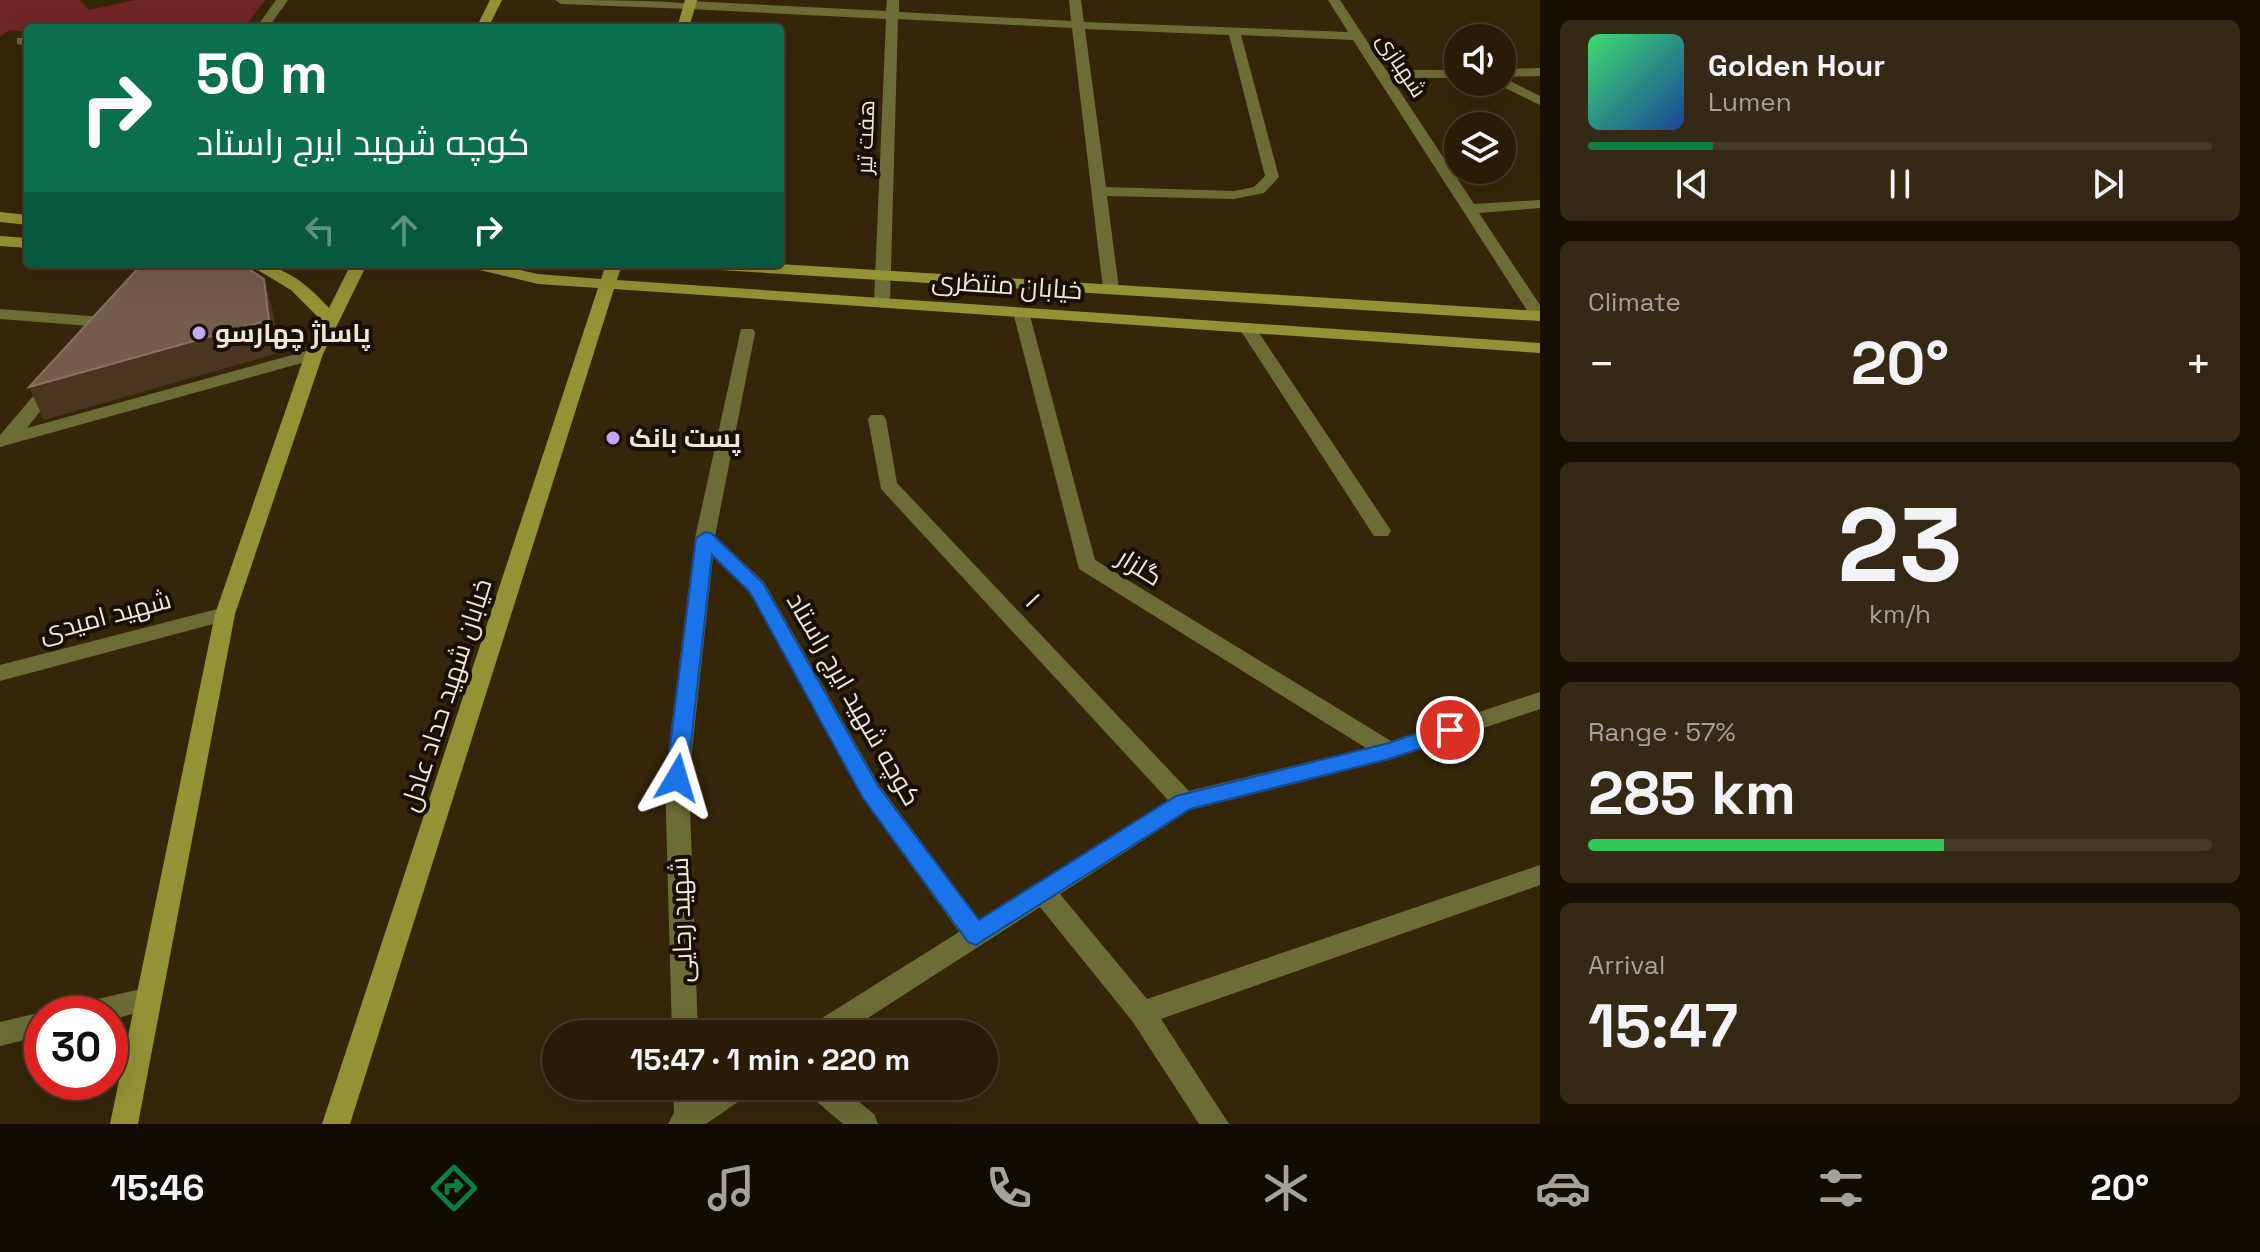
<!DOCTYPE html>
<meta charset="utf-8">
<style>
:root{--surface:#281c07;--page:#342915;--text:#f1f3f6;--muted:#a5a19b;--line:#443a28;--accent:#0b8043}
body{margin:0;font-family:"Space Grotesk",Cairo,sans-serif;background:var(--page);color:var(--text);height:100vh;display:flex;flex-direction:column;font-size:30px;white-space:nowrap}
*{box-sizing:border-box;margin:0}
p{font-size:26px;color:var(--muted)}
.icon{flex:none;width:44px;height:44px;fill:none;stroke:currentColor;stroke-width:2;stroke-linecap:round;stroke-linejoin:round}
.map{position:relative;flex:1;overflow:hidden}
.details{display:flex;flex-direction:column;gap:20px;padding:20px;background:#160f04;width:720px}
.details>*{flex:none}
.guide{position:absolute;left:24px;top:24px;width:760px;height:244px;border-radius:8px;box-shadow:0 8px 32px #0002,0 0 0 2px var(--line);background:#0b6e4f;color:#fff;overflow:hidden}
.buttons{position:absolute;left:1444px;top:24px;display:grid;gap:16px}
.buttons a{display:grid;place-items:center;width:72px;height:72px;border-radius:50%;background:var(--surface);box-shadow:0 8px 32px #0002,0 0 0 2px var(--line);font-size:40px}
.speed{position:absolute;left:24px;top:996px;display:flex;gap:16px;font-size:40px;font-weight:700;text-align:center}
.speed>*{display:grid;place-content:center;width:104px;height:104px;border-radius:50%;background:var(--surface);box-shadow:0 8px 32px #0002,0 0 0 2px var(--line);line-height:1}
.speed .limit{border:12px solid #d22;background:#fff;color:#111}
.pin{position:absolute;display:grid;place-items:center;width:68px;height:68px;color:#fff;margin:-34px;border:4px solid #fff;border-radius:50%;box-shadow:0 2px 8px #0007}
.me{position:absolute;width:88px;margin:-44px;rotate:7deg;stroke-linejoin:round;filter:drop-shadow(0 0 6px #0008)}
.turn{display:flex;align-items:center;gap:28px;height:168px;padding:0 40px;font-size:36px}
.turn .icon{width:104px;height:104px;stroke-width:2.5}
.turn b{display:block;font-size:56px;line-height:68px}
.lanes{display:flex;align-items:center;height:76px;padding:0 40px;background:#0003;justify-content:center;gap:40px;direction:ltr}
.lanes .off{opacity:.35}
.big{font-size:60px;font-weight:700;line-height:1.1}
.details .card{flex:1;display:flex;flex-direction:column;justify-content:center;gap:12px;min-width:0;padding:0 28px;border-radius:12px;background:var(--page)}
.details .dial{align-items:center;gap:0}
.dial b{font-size:104px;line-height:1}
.song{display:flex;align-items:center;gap:24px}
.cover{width:96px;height:96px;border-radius:12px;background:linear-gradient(135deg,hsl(140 70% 55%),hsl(220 70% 35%))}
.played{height:8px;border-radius:4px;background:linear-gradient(90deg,var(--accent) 20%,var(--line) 20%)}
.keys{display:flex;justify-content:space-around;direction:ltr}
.heat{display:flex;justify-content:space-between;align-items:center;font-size:44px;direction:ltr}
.charge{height:12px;border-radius:6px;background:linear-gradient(90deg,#34c759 57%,var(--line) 0)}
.trip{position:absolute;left:542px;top:1020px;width:456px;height:80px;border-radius:40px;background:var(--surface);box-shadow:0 8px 32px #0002,0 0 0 2px var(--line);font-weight:700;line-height:80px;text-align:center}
.tab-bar{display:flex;height:128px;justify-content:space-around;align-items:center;background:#100b03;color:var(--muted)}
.tab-bar .icon{width:56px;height:56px}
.tab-bar .current{color:var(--accent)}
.tab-bar b{font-size:36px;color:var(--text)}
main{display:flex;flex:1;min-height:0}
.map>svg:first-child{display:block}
</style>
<main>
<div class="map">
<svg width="1540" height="1124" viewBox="0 0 1540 1124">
<rect width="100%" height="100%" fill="#352609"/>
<path fill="#6f2523" d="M0,0H80L89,10L135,0H265L244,28H28V32L10,30L0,36Z"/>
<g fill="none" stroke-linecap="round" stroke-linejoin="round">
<path fill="#6b6d36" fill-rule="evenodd" d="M17,38H28V46L17,44Z"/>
<path fill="#6b6d36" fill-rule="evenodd" d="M276,0H288L268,28H256Z
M887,0H899V12L1071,21L1069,0H1081L1084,22L1348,32L1328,0H1340L1386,70H1458V78H1391L1474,204L1540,200V208L1479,213L1540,305V319L1530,315L1353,40L1241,35L1279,177L1264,193L1234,199L1107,196L1119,289L1111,294L1103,289L1072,28L898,19L890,303L882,308L876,306L874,303L886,19L689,9L683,5L689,1L886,11ZM1085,29L1229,35L1265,176L1254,187L1234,191L1106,187Z
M1540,68V76L1502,77V69Z
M1502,77L1540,96V105L1497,84L1502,82Z
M1021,307L1029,312L1095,560L1391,741L1540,692V709L1389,760L1190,810L1060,894L1147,999L1540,865V885L1161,1019L1229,1124H1199L1133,1022L1040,907L843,1034H807L811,1025L959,932L863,799L749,592L713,557L689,778L698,1034H672L665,778L695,538L741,329H753L755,333L715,536L764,582L879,785L979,919L1168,800L881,489L868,419L871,415H883L886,419L897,483L1189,791L1366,748L1079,569L1013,312Z
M0,309L103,317L111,322L103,327L0,319Z
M1247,323L1253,324L1388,526L1391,531L1388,536H1374L1239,328Z
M314,349L323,354L320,358L0,447V435L46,381H58L61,385L27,428Z
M225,607L232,609L235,614L232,619L0,681V665Z
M149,987L158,991L162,999L158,1007L110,1020V1014H72L76,1005L85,1002Z
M42,1012L48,1014H42V1036L0,1046V1022Z
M673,1086H701V1095L715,1086H752L748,1095L706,1124H668L674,1113Z
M805,1086H840L874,1114L878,1124H843L809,1095Z"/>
<path fill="#6b6d36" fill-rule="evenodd" d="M555,0C580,0 679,0 695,5L689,9L561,4Z"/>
<path fill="#929335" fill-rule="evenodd" d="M490,0H502L488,28H476Z
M685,0H697L689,28H677Z
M0,212L28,215V225L0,222Z
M0,236L28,238V248L0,246Z
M248,264C284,264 305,282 329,308L351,264H367L323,354L235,614L138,1124H110L215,614L305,354L322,321L291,290Z
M465,264H494L538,274L601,279L606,264H622L617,280L1540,343V353L614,289L350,1124H322L598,288L538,284L467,267Z
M694,264H779L1540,311V321L702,269Z"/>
</g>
<path fill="#4c351f" d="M264,279L273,312L279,353L44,420L29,387Z"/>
<path fill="#745b4a" stroke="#887160" stroke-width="2" d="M142,264H241L264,279L269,320L29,387Z"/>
<path fill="#1a73e8" stroke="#114b97" stroke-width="2" d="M705,532L711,533L763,583L878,786L979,920L1176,796L1389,743L1450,722L1457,725L1460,730L1457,736L1389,759L1190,809L976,945L968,942L863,798L750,592L712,555L687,778L684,784L677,787L669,784L666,778L696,538Z"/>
<g fill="#c2a8f2" stroke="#171005" stroke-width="3">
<circle cx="199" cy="333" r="8"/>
<circle cx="613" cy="438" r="8"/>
</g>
<g text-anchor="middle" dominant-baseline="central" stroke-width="8" stroke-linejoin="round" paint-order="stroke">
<g font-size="22" fill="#f0e6d6" stroke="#171005">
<text transform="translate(1402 65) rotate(57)">شهبازی</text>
<text transform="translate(865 137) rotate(-88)">هفت تیر</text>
</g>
<g font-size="26" fill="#f0e6d6" stroke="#171005">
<text transform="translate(1007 285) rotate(4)">خیابان منتظری</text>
<text transform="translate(1140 567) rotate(32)">گلزار</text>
<text transform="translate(1033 600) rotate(47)">۱</text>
<text transform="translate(105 616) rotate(-15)">شهید امیدی</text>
<text transform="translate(446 695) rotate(-72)">خیابان شهید حداد عادل</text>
<text transform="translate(854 699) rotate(60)">کوچه شهید ایرج راستاد</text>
<text transform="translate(681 920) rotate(-92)">شهید رجایی</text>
</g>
<g font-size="26" font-weight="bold" fill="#f0e6d6" stroke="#171005" text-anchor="start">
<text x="215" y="333">پاساژ چهارسو</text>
<text x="629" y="438">پست بانک</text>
</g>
</g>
</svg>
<div class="buttons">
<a><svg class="icon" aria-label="sound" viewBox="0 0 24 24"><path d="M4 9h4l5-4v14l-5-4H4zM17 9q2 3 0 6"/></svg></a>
<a><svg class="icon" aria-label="layers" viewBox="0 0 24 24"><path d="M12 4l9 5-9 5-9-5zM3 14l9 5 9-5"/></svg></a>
</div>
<div class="speed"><div class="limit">30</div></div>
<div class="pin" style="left:1450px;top:730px;background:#d93025"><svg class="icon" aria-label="arrive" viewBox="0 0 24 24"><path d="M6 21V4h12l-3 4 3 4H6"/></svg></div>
<svg class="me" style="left:677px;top:778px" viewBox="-20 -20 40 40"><path d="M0-17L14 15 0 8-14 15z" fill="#1a73e8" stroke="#fff" stroke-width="4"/></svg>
<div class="trip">15:47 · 1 min · 220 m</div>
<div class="guide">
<div class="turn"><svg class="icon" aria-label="right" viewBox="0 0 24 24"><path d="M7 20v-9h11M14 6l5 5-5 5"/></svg><div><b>50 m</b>کوچه شهید ایرج راستاد</div></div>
<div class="lanes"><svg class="icon off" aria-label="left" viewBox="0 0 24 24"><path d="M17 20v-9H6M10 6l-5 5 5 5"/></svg><svg class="icon off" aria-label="ahead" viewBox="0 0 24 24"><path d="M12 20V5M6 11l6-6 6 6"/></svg><svg class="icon" aria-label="right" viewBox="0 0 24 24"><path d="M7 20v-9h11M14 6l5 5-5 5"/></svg></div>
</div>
</div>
<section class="details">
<div class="card">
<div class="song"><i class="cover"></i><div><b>Golden Hour</b><p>Lumen</p></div></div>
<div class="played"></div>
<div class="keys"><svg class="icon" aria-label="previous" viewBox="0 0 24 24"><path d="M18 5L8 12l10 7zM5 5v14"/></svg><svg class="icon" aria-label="pause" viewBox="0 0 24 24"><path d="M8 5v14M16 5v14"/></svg><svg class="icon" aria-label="next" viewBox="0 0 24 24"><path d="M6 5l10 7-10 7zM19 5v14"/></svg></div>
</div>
<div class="card"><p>Climate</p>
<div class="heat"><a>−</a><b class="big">20°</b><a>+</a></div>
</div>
<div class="card dial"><b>23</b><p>km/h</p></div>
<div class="card"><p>Range · 57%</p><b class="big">285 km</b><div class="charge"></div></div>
<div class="card"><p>Arrival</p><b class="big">15:47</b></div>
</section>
</main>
<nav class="tab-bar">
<b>15:46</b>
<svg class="icon current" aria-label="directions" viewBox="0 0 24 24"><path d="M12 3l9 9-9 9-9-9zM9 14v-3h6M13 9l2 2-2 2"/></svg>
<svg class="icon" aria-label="music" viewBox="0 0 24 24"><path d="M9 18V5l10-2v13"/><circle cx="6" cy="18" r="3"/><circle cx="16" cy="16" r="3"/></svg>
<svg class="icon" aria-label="phone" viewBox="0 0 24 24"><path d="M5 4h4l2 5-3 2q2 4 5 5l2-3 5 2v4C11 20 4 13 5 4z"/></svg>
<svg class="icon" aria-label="climate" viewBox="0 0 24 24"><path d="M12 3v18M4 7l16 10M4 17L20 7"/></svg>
<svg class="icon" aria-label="car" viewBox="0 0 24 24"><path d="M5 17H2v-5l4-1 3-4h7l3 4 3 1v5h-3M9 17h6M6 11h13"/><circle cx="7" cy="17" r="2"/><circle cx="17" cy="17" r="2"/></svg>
<svg class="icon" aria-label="filters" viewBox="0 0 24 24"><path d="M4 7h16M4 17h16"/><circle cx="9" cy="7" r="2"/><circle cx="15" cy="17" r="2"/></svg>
<b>20°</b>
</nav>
